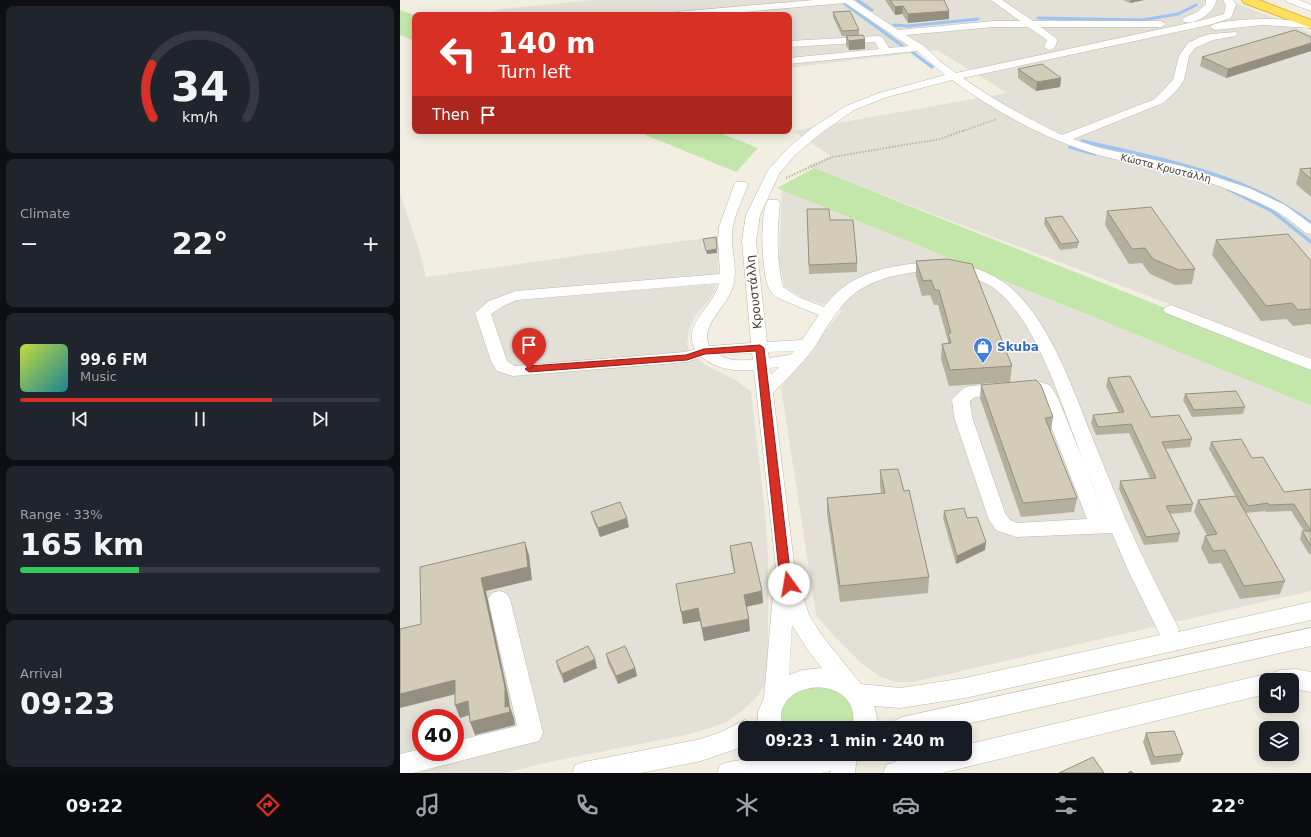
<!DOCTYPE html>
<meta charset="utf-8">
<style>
:root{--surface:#171b24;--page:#20242c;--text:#f1f3f6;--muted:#9ea1a6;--line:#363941;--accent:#d93025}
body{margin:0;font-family:"DejaVu Sans",sans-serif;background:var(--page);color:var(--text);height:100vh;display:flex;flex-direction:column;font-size:15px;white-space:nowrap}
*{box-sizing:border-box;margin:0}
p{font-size:13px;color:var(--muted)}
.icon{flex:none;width:22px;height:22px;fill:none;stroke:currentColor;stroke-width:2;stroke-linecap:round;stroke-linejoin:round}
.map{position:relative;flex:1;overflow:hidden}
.sheet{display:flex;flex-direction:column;gap:6px;padding:6px;background:#0d0f14;width:400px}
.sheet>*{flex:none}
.guide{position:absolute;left:12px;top:12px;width:380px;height:122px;border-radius:8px;box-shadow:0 2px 10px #0003;background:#d93025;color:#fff;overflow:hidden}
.tools{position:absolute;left:859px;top:673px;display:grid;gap:8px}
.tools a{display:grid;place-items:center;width:40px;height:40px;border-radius:8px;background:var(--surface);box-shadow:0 2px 10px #0003;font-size:20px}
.speed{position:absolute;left:12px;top:709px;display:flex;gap:8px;font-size:20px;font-weight:700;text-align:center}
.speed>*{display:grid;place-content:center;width:52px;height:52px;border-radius:50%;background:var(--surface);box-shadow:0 2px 10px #0003;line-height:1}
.speed .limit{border:6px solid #d22;background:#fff;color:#111}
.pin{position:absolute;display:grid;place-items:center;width:34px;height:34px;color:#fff;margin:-41px -17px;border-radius:50% 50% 50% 0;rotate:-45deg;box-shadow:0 0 4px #0007}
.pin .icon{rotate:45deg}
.me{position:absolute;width:44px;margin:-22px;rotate:347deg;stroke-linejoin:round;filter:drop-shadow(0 0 3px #0008)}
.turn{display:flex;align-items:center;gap:14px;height:84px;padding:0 20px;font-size:18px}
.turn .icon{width:52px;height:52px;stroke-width:2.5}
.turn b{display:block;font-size:28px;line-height:34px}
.then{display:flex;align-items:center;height:38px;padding:0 20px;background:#0003;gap:8px;font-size:15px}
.big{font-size:30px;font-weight:700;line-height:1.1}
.sheet .widget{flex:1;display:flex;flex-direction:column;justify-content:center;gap:6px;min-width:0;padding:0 14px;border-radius:8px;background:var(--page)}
.sheet .dial{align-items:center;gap:0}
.dial svg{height:104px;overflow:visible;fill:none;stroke:var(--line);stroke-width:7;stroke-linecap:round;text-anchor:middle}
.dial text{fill:var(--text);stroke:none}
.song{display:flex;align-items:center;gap:12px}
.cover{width:48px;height:48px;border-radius:6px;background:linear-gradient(135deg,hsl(70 70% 55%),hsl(190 70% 35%))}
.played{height:4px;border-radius:2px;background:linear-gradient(90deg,var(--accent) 70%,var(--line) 70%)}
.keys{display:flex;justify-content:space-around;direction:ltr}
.heat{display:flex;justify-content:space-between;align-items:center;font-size:22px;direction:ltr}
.charge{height:6px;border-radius:3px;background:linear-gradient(90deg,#34c759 33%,var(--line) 0)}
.trip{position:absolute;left:338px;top:721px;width:234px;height:40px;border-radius:8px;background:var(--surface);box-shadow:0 2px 10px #0003;font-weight:700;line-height:40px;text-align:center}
.tabs{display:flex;height:64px;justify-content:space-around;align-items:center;background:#090b0e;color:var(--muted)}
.tabs .icon{width:28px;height:28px}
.tabs .current{color:var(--accent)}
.tabs b{font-size:18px;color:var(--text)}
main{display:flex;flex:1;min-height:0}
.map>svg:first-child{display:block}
</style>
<main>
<section class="sheet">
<div class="widget dial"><svg viewBox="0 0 100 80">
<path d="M14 69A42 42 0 1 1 86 69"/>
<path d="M14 69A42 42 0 0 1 13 28" stroke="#d93025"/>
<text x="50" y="56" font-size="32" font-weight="700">34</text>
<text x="50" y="72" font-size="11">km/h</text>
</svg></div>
<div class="widget"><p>Climate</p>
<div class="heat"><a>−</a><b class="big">22°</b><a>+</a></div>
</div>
<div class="widget">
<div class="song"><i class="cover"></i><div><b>99.6 FM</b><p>Music</p></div></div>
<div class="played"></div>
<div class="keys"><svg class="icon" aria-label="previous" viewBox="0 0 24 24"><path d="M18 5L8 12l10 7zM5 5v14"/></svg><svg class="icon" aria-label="pause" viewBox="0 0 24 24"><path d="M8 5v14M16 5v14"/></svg><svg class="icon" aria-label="next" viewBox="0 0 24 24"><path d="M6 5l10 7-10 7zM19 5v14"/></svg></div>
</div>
<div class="widget"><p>Range · 33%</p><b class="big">165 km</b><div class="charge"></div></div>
<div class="widget"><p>Arrival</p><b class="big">09:23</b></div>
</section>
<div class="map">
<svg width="911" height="773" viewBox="0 0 911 773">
<rect width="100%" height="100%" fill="#f2efe2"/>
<path fill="#e3e0d8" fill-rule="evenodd" d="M193,0H828L911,33V358L407,166L431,156L393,131L607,93L537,50L389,68V15H80L102,9Z
M382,190L911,406V591L513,682H496L481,677L461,663L434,636L416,615L381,387L442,310L403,298L385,287L379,262Z
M0,194L20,253L26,277L319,236L318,275L315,290L309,300L295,316L289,330L287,344L290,353L304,364L336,380L351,392L365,511L368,559V651L366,682L357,697L341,712L325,723L290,734L149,762L105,773H0ZM21,718H55V752H21Z"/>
<path fill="#c3e7aa" d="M0,10L15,15V41L0,35Z
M236,131H315L358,148L336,172Z
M414,168L911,366V406L377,188Z
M430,686L452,699L458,728H378V713L384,702L403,688Z"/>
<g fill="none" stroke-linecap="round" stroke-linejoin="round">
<path stroke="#9dc3f1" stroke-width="3" d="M457,0L472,10
M444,3L504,47
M638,18L742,20L778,14L796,5
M494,25L508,26L578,19
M512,52L532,67"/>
<path stroke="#9dc3f1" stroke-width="3.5" d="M682,141C741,155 803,166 859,192C877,200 894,211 911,223
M670,147L695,154
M828,189L872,211L911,242"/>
<defs>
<path id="minor" d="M414,0H453L498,30L594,21H620L591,0H602L633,21H761L766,24L761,27H641L657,39C657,45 654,49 649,50L644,47L647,40L628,27H594L506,35L524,46L541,62L556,73L803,20L824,14L826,5L823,0H833L836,5L831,18L809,25L563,78C594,100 628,119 662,135L755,99L773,80L779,56L788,43L800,37L811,34L836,32L837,34L836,36L813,40L795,48L789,56L784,80L777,90L763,103L673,139L700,148L782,166L849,188L885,205L911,224V234L906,233C896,225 885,216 874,210C843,194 806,180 772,172C745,165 717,161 692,153C641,137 595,111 552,80L487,97L454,110L420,134L395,155L379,174L360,215L356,241L367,342L402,340L419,315L380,299C375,296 370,292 368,286C362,270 359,214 368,200H378L380,203C377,232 376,258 383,287L398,297L424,307C447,277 474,269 510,264C541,260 577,263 603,282C647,312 673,389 692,437C703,464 714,491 725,518C741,555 760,592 779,629L778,632L911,602V620L565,698L500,708L474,706L477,717L476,728H452C464,682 394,674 382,710C380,715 382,722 382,728H358V711L364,698L374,583L377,577L354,370C334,371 318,370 302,357L287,362L113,376L97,371L91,361L75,313L89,301L116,291L320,274L318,240L319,227L334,185L336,182H346L348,185C342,201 333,217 332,234C331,251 338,269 333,286C328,307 300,323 309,346L351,343L342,241L346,215L368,170L387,149L412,128L446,106L479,93L545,75L517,51L389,64V58L479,49L475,42L389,47V41L478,36L482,37L489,48L509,46L445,3L309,15H271L276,12ZM516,272C543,271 569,272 592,287C633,315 657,391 674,436C684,464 695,491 706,518L658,398L650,385L637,381L570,386L564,388L552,399L554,417L589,520L596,530L616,537L712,533L728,570L760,635L565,678L500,688L461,684L423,637L409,615L395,571L373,393C387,378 402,364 414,348C423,334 430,320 441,307C460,283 487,276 516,272ZM319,283C315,306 281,324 295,349L285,352L115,366L107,361L91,314L103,306L117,300ZM394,351L390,355L369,358L368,352ZM352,353L353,360C341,360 329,362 320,355ZM379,367L371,375L370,368ZM635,392L640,398L687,519L617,523L610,520L605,513L572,417L570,401L575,397ZM392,625L407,649L422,668L402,670L389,675Z
M806,0H816C816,12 795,25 784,22L782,20L784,18L797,12L806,4Z
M885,0H899L911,5V11L887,2Z
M875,19L911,22V28L863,25L815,30L810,27C817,19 863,19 875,19Z
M771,305L911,359V370L766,313L763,310L766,307Z
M99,591L106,593L110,599L143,733L139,741L13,773H0V754L21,749V752H55V741L117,726L88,599L92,593Z
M911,628V646L549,728H490L494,721L502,717Z
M896,669L911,672V692L892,689V680H866V694L542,773H483L486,765C514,754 536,754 565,754V745L866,674L872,676L873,673L881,670Z
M345,720L353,723L355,728H345V744L336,749L301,761L241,773H172L175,765L184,762L301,739L321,732Z
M376,754H457L455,773H431V771L421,773H317L320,765L329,762Z"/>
<path id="highway" d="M842,0H859L911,20V28L844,3Z"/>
</defs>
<use href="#minor" stroke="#bdb8a5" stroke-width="1"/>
<use href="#highway" stroke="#dfb62f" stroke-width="2"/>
<path stroke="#bfb696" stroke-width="1.5" stroke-dasharray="1.5 1.5" stroke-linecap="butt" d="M563,131L597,119"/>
<path stroke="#bfb696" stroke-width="2" stroke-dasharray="1.5 1.5" stroke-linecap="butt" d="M386,178L432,157L540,139L565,130"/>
<use href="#minor" fill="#fff" fill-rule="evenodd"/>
<use href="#highway" fill="#ffdf60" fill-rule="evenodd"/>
</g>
<path fill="#b5af9e" d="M485,0H544L549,19L508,23L502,14L495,15Z
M723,0H744L730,3Z
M433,12L459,30V35L465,39V49L449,50L446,45V36H442L433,17Z
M911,37V51L826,78L800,66L802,57Z
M618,69L661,78L660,87L636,91L618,78Z
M911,168V197L896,184L900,169Z
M407,209L430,220L457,263V272L409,274Z
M707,211L795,269L792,284L775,285L750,274L742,263L729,264L705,225Z
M645,218L679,242L677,248L660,250L644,224Z
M816,240L911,261V326L910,324L893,326L887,319L861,321L812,255Z
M516,261L612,366L610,382L549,386L541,359L542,344L548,343V341L538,305H534L530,295L522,296L516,276Z
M708,378L751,417L792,439L790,447L766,449L793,504L791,512L770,514L780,533L778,542L744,545L719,489L720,481L750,478L729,433L696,435L691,423L693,415L719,413L706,386Z
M581,385L653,417L651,431H650L677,498L674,512L621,517L580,398Z
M785,394L845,407L843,414L792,417L783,400Z
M811,442L852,458L884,492L911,489V554H909L900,539L902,531H904L891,511L866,512L865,511L845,513L885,581L880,594L840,599L821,563L809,564L801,548L805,536L807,535L794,512L798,500L842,508L809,449Z
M480,470L504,491L529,577L528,593L440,602L427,514V498L481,493L480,486Z
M544,511L567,518L585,550L556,564L543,518Z
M191,512L229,527L200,537L193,520Z
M330,546L362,591L363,603L346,607L350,631L304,641L300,621L283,624L334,573L331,558Z
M206,654L235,668L237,676L218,684L208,663Z
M156,661L197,668L164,683L158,669Z
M746,733L783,754L780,762L751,765L743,742Z"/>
<path fill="#948f81" d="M731,0H744L730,3Z
M503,6L502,14L495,15V7Z
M549,11V19L508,23V14Z
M465,39V49L449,50V41Z
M911,43V51L826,78L828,69Z
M661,78L660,87L636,91L637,82Z
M316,237L317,253L307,254L306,251Z
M227,518L229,527L200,537L198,528Z
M125,542L129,555L132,580L86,591L109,699L110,707L114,718L115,725L75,735L70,722L105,707L81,578Z
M586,542L585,550L556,564L557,556Z
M362,591L363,603L345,607L344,595Z
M298,608L300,621L283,624L281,612Z
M349,619L350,631L304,641L302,628Z
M195,659L197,668L164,683L162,674Z
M235,668L237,676L218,684L216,676Z
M55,680L60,693L0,708V694Z
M68,701L73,714L60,718L55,705Z"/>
<path fill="#d3ccb8" stroke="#948f81" d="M490,0H544L549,11L508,14L503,6L495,7Z
M450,11L459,30L442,31L433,12Z
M895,30L911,37V43L828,69L802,57Z
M463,35L465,39L449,41L446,36Z
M642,64L661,78L637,82L618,69Z
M911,168V179L900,169Z
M751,207L795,269L779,270L753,259L745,248L732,249L707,211Z
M407,209H429L430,220H453L457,263L409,265Z
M662,216L679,242L661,244L645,218Z
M888,234L911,261V309L898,310L892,303L866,306L816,240Z
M316,237L317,249L306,251L303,239Z
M547,259L572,264L612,366L550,370L542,344L551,343L548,333H551L539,290H535L531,280L523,281L516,261Z
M730,376L751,417L779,415L792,439L762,442L793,504L766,506L780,533L746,537L720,481L756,478L731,424L698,427L693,415L724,412L708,378Z
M636,380L641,385L653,417L645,418L677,498L623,503L581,385Z
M836,391L845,407L794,410L785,394Z
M841,439L852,458L863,457L884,492L911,489V546L902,531H911L894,504L869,505L868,503L848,506L811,442Z
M498,469L504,491L509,490L529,577L440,586L427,498L485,493L480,470Z
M836,496L885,581L844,586L825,550L813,551L805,536L817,534L798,500Z
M220,502L227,518L198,528L191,512Z
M564,508L567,518L577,517L586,542L557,556L544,511Z
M125,542L128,567L81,578L105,687V707L109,706L110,712L70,722L68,701L55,705V680L0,694V629L21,624L20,567Z
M351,542L362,591L344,595L349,619L302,628L298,608L281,612L276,584L335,573L330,546Z
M188,646L195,659L162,674L156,661Z
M225,646L235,668L216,676L206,654Z
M774,731L783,754L754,757L746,733Z
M693,757L704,773H659Z
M731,771L733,773H728Z"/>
<path fill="#d93025" stroke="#8d1f18" d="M360,345L364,348L390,571L394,584L393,587L389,589L385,587L379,571L356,351L305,354L287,360L129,372L125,369L129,366L286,355L304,349Z"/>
<defs>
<symbol id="shop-pin" viewBox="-11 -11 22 30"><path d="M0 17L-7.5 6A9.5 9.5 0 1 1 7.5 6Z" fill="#3f7fe0" stroke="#fff"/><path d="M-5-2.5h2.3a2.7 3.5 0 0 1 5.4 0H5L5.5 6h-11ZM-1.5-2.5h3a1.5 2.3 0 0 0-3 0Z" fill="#fff"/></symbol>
</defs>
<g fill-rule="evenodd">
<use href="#shop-pin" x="572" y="336" width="22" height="30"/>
</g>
<g text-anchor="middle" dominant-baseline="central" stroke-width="3" stroke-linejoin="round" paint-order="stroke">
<g font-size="10" fill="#433f33" stroke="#fff">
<text transform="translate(766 168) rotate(14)">Κώστα Κρυστάλλη</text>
</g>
<g font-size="12" fill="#433f33" stroke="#fff">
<text transform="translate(354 292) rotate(-96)">Κρουστάλλη</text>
</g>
<g font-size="12" font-weight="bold" fill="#366cbe" stroke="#fff" text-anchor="start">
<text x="597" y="347">Skuba</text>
</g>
</g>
</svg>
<div class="tools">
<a><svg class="icon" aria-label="sound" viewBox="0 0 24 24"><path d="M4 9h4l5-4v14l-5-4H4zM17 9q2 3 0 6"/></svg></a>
<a><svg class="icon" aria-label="layers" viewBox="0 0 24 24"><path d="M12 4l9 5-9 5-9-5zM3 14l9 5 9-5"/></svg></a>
</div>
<div class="speed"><div class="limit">40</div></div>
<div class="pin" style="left:129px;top:369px;background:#d93025"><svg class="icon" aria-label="arrive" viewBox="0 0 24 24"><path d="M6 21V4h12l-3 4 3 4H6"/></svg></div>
<svg class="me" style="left:389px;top:584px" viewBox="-20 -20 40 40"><circle r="19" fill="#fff"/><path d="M0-13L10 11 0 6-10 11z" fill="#d93025"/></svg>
<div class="trip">09:23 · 1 min · 240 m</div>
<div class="guide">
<div class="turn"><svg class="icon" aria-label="left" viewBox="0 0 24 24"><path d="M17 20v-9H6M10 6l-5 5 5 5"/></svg><div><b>140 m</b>Turn left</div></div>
<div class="then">Then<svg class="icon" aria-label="arrive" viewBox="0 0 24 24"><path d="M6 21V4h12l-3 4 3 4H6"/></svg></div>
</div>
</div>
</main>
<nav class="tabs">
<b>09:22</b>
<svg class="icon current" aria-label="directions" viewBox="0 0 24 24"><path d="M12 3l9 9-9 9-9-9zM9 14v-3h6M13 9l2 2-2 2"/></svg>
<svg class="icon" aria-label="music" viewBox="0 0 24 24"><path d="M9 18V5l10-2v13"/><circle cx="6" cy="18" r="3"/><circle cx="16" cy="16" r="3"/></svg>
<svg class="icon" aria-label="phone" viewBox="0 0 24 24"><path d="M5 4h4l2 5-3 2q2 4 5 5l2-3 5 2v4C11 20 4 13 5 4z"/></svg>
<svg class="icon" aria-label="climate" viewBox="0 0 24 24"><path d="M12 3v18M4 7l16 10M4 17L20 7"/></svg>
<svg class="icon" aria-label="car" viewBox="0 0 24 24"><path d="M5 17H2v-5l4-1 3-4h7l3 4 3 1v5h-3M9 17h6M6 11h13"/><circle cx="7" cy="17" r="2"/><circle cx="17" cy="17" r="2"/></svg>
<svg class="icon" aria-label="filters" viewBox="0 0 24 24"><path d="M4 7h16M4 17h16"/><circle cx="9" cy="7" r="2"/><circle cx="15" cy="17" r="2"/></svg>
<b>22°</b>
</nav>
